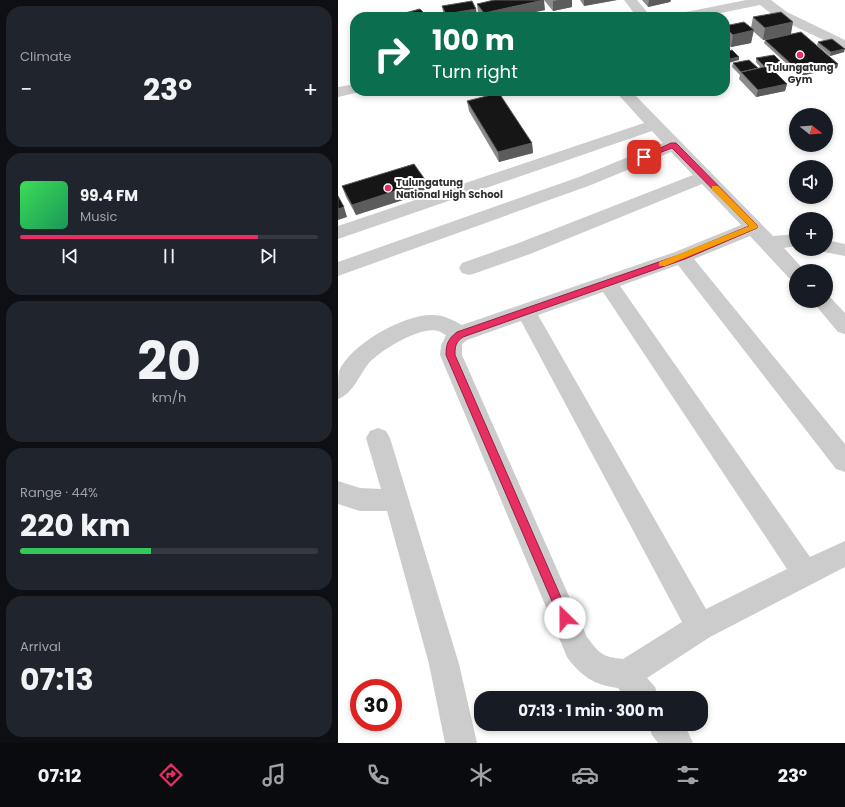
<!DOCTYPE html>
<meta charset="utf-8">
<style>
:root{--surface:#171b24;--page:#20242c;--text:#f1f3f6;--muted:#9ea1a6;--line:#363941;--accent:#e82f63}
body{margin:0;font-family:Poppins,sans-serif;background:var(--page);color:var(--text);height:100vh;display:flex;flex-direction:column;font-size:15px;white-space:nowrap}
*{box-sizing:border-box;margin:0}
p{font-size:13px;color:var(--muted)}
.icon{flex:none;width:22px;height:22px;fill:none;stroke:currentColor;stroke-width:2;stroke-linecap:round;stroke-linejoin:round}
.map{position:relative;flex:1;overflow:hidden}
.panel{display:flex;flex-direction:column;gap:6px;padding:6px;background:#0d0f14;width:338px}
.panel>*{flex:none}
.guide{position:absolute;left:12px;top:12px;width:380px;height:84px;border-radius:16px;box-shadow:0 2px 6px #0003;background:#0b6e4f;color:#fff;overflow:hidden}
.needle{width:26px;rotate:107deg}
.controls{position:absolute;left:451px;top:108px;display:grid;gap:8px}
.controls a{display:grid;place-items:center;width:44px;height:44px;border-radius:50%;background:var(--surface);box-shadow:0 2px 6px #0003;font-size:20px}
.speed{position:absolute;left:12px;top:679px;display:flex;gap:8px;font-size:20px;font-weight:700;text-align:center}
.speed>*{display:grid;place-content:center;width:52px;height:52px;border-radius:50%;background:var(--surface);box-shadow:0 2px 6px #0003;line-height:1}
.speed .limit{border:6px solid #d22;background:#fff;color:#111}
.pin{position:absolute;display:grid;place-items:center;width:34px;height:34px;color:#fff;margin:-17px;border-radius:8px;box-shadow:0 2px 6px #0006}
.me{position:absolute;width:44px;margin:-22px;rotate:337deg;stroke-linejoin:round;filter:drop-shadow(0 0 3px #0008)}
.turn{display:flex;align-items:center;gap:14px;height:84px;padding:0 16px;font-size:18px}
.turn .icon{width:52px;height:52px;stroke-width:2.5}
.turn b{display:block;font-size:28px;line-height:34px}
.big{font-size:30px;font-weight:700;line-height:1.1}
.panel .tile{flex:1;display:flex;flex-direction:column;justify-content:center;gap:6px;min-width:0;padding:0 14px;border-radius:16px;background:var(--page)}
.panel .dial{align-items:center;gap:0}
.dial b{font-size:52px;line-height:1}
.song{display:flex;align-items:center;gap:12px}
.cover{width:48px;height:48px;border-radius:6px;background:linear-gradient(135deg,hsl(130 70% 55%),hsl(150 70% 35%))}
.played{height:4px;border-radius:2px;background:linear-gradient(90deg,var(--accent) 80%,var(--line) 80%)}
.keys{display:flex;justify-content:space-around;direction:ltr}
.heat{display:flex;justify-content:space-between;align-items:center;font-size:22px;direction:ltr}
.charge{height:6px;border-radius:3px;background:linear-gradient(90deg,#34c759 44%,var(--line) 0)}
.trip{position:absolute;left:136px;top:691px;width:234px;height:40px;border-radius:16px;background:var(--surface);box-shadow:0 2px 6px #0003;font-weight:700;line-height:40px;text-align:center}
.tabs{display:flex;height:64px;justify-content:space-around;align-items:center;background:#090b0e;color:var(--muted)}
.tabs .icon{width:28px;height:28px}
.tabs .selected{color:var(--accent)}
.tabs b{font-size:18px;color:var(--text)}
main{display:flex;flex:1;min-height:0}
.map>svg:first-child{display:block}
</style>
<main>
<section class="panel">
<div class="tile"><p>Climate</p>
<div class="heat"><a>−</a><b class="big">23°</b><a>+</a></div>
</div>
<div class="tile">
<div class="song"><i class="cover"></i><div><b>99.4 FM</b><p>Music</p></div></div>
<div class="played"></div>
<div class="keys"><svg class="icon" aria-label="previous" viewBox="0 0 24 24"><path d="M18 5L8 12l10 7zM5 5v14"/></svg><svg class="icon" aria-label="pause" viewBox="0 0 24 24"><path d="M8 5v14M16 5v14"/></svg><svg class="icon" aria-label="next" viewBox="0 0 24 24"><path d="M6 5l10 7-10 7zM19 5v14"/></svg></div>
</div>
<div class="tile dial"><b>20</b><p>km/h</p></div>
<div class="tile"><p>Range · 44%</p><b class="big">220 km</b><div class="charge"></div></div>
<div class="tile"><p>Arrival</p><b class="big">07:13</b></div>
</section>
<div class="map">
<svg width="507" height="743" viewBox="0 0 507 743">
<rect width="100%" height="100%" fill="#fff"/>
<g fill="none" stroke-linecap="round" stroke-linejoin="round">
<path fill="#ccc" fill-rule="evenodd" d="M286,0H299L313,17H299Z
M408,0H433L449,12L507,40V50L439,18L422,5L363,17H336L338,14Z
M17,84V91H23L22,92L0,97V87Z
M277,91H293L435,236L458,234V246L446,248L467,271H458V280L451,278L412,236L356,259L507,444V472L498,469L340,265L282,286L472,557L507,541V567L372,637L309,678L317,687L321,698H288L280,688C256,685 243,676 229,657L102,355L103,346L108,335C105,334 102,331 100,331C82,326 43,350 31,363C21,375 15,394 0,399C0,391 0,378 1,371C13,344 66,314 95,315C106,315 115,320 124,325L337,252L403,225L364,184L192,254L138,273L131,275L124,273L121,268L124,263L178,244L355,175L333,152L253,185L0,276V262L241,177L325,143L314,131L0,239V226L306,123ZM265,292L449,569L368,609L200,315ZM183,321L344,622L285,659C264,657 261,653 249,637L124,355V344L129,340Z
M488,240L507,244V256L481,251L480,249H488Z
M488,295L491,296L507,313V334L500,332L474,301H488Z
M40,428L48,431L52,438L121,664L139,743H107L91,664L49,511H22L0,504V481L22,488L43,489L28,438L32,431Z
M310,724H344L350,732L355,743H320L314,735Z"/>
</g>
<path fill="#8a8a8a" d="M206,0H234V7L215,11Z
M242,0H279L246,6Z
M304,0H333L332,2L310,7Z
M139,4L207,10L173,17H143L140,13Z
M104,6L138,9L139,17H106Z
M67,13L88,15L89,17H68Z
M415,17L453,34L500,64L499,68L462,76L426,43L427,40L440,37L425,40L415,31L413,43L393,47L387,41V26L413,28Z
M480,42L506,52L492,56L479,45Z
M418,58L443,66L433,68L449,84L447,91L418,97L401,79L402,75L394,67L395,63L420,68H423L418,62Z
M129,101L194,143L195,153L161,162L131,111Z
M4,186L90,192L18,215L8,197Z"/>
<path fill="#5c5c5c" d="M206,0L207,10L173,17H146V13Z
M220,0H234V7L215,11V1Z
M246,0H279L246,6Z
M311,0H333L332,2L310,7Z
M138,9L139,17H109L108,14Z
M88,15L89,17H80Z
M455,22L453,34L425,40L427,28Z
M416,30L413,43L393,47L395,35Z
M507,49L506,52L492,56L493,52Z
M401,57V60L387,64V60Z
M443,62V66L425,70L426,66Z
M500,64L499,68L462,76L463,73Z
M449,84L447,91L418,97L420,90Z
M194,143L195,153L161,162L160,152Z
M88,181L90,192L18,215L14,205Z
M6,207L9,217L0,220V209Z"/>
<path fill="#161616" stroke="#5c5c5c" d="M156,0H206L146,13L139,4Z
M134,1L138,9L108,14L104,6Z
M82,9L88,15L80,17H71L67,13Z
M443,12L455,22L427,28L415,17Z
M406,22L416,30L395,35L387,27V26Z
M463,32L500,64L463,73L427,40Z
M494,39L507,49L493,52L480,42Z
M394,50L401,57L387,60V52Z
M436,55L443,62L426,66L418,58Z
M411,60L420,68L403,72L395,63Z
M431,66L449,84L420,90L403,72Z
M161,93L194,143L160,152L129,101Z
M76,164L88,181L14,205L4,186Z
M0,196L6,207L0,209Z"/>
<path fill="#e82f63" stroke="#971f40" d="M333,143H338L419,225V228L347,259L125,337C118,342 117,345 117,355L232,618L231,622L227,624L223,622L108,355C108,344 110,339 119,332L341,255L411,226L334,148L308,158L303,157Z"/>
<path fill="#f59e0b" d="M374,186H380L419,225V228L327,266H321V262L411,226L374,190Z"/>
<g fill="#e82f63" stroke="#fff" stroke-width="1.5">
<circle cx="462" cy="55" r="4"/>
<circle cx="50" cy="188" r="4"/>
</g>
<g text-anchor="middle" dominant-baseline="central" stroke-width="4" stroke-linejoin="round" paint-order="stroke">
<g font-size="10" font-weight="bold" fill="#2f2f2f" stroke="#fff">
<text x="462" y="67">Tulungatung<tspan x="462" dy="12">Gym</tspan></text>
<text x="58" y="182" text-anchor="start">Tulungatung<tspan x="58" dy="12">National High School</tspan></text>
</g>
</g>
</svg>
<div class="controls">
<a><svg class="needle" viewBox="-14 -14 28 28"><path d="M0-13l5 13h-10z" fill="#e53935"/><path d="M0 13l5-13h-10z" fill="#9ea1a6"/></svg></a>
<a><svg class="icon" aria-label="sound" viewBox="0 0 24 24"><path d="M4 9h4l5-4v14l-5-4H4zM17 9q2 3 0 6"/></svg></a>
<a>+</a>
<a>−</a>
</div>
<div class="speed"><div class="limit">30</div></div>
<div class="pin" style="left:306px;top:157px;background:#d93025"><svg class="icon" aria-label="arrive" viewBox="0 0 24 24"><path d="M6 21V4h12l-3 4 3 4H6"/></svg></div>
<svg class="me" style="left:227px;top:618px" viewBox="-20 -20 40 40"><circle r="19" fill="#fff"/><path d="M0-13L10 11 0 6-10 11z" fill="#e82f63"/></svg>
<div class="trip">07:13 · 1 min · 300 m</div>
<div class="guide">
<div class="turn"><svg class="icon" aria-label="right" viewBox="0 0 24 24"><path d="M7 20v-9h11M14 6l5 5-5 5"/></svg><div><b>100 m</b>Turn right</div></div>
</div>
</div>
</main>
<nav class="tabs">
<b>07:12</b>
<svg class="icon selected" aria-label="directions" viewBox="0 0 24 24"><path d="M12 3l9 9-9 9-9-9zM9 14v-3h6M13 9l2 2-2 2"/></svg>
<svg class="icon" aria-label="music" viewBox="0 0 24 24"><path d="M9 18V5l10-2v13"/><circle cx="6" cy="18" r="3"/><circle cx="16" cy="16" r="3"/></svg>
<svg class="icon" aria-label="phone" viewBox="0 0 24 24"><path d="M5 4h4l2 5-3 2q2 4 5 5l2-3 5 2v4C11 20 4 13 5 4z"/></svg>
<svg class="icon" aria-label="climate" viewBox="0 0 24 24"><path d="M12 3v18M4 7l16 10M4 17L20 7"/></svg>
<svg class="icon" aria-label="car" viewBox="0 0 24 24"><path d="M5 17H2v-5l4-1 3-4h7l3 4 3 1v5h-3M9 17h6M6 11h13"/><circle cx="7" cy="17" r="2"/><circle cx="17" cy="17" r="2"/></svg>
<svg class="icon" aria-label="filters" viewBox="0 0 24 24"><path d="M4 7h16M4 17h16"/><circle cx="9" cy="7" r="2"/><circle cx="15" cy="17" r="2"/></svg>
<b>23°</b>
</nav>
